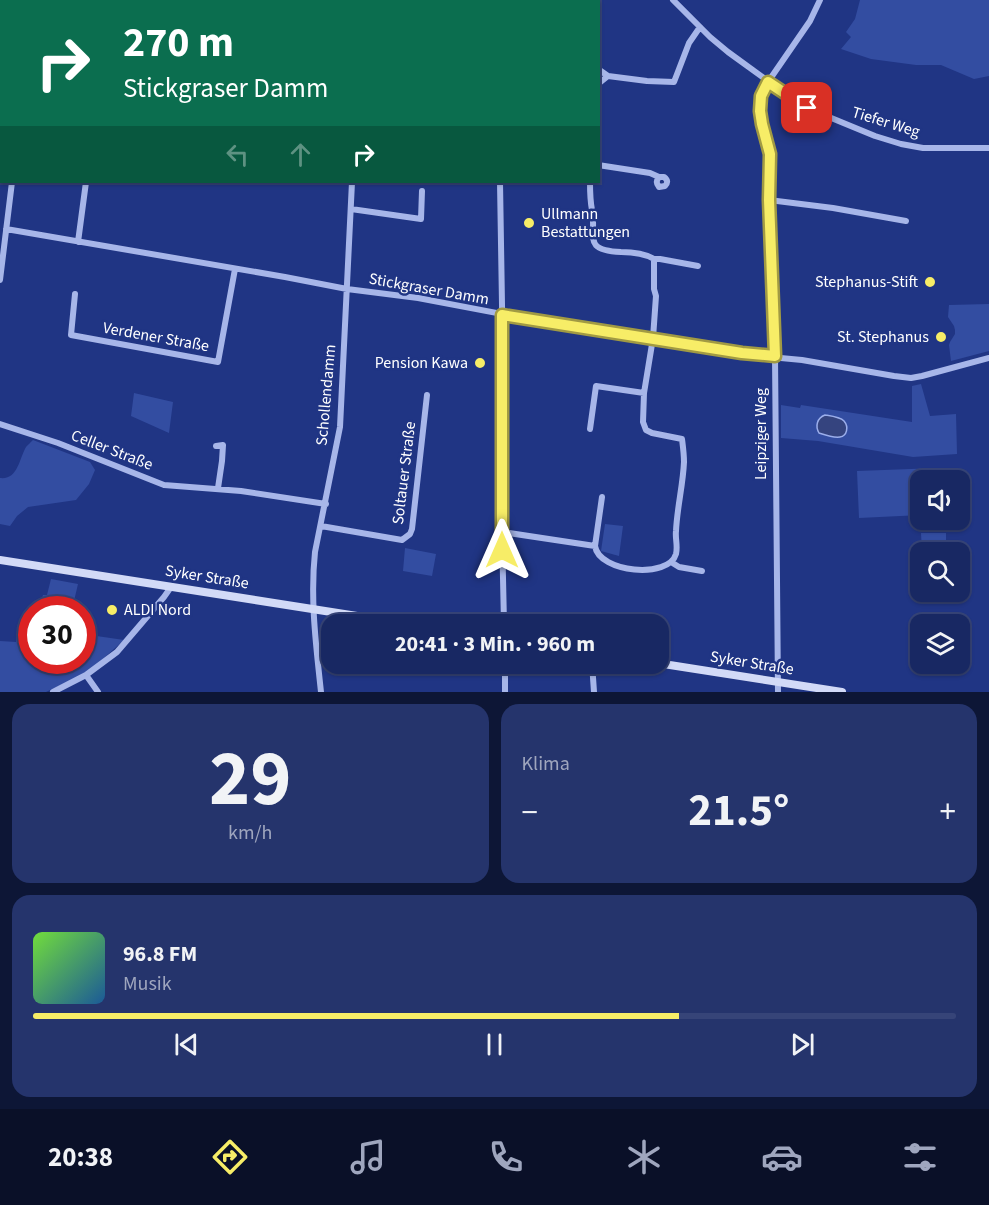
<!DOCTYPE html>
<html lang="de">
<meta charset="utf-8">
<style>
:root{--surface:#182863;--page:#25346c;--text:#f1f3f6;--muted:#9fa6be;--line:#364478;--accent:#f7ed67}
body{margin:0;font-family:"Source Sans 3",sans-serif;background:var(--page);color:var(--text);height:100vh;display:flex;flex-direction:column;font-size:22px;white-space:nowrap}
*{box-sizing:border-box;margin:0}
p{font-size:20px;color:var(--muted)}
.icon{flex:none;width:33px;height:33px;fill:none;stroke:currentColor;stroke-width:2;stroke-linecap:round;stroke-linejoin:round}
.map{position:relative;height:692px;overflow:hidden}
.sheet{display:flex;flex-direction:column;gap:12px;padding:12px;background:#0d1636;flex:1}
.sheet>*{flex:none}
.hud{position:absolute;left:0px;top:0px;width:600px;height:183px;box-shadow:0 2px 4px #0004,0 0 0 2px var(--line);background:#0b6e4f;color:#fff;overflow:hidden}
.controls{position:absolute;left:910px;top:470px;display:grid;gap:12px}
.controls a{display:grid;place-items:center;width:60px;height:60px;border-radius:12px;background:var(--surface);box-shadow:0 2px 4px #0004,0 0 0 2px var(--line);font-size:30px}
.speed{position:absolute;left:18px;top:596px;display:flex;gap:12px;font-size:30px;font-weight:700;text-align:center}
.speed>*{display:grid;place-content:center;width:78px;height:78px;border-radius:50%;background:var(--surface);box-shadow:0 2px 4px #0004,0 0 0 2px var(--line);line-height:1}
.speed .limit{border:9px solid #d22;background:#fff;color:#111}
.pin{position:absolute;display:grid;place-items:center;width:51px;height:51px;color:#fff;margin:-26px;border-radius:12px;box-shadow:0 3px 9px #0006}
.me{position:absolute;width:66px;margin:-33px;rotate:0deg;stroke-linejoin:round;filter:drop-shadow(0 0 4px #0008)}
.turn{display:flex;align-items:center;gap:21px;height:126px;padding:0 24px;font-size:27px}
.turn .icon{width:78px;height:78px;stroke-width:2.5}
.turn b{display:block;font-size:42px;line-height:51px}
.lanes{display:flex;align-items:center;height:57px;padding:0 24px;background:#0003;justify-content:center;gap:30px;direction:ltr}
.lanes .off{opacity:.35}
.big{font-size:45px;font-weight:700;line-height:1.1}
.sheet .tile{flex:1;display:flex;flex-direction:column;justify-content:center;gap:9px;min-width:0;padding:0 21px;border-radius:18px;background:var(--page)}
.sheet .dial{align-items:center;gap:0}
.dial b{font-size:78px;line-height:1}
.song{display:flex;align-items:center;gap:18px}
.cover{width:72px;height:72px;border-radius:9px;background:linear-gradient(135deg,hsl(100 70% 55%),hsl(210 70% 35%))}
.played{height:6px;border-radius:3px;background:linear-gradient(90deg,var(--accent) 70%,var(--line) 70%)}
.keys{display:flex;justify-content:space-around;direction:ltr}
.heat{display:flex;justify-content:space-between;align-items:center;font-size:33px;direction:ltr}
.sheet .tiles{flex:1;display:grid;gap:12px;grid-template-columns:1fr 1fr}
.tile:last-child{grid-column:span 2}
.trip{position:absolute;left:321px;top:614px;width:348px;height:60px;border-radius:18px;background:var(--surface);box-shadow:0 2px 4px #0004,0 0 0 2px var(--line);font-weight:700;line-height:60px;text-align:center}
.dock{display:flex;height:96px;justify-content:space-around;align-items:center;background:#0a1028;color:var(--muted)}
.dock .icon{width:42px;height:42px}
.dock .active{color:var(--accent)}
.dock b{font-size:27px;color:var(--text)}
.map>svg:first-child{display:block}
</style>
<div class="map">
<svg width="989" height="692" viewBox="0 0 989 692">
<rect width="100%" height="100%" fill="#203584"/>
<path fill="#334da1" d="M860,0H989V76L974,79L941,65H916L871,59L841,49L851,37L846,32L855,19Z
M989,304V351L951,361L949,345L950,342L955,334V330L954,326L948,317L949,305Z
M921,384L930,416L956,414L957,454L913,457L818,441L781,438V405L800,408L801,405L912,422V386Z
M134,393L173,402L169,433L131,416Z
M33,440L90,462L95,470L89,484L76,500L28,507L17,516L10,526L0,524V478C18,480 19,459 26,447C27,446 31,442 33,440Z
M938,468V480H921V515L859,518L857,471Z
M605,524L623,526L619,556L601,551Z
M921,533H946V552H922Z
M405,548L436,554L432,576L403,571Z
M51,579L78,584L74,601L42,598L43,595H47Z
M18,624L31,626L32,660H82L83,634L124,640L95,666L78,677L46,692H0V641L16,642Z"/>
<path fill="#35447f" stroke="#9baeeb" stroke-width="1.5" d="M825,415C831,416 840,417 844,421C849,427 847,436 840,437C833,438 825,435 819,433C815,426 817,418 825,415Z"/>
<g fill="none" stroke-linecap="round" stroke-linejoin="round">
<path stroke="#a7b6e9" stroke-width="6" d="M319,0L328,2
M348,0L349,2
M498,0V2
M673,0L710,37L728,52L790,97L807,108L875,136L901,144L923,148H989
M35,2L36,0
M589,2L590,0
M598,7L599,0
M0,59H2
M598,69L608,76
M598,84L608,76L647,81L674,82L689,43L700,27
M598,165L650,173L659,177H664C668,180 668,183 665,186L659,187C656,183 656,181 659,177
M500,182L503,366L502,532L504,624
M769,200L833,208L906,221
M351,209L421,219L422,191
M6,229L285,277L347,289L418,298L539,321L653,338L759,356L802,360L894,376L911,378L922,376L989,358
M78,242L86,182
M654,259H660L698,266
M0,280L12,182
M75,294L71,335L218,362L235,269
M0,424L58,443L164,485L241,491L326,504
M590,429L596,386L644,393
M216,446L223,445L222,461L218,488
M321,526L402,540L410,534L412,529L427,395
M502,532L595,546C599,573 669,579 676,554C678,546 675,538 676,531C677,508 683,485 684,462C684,454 683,447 682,439L652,433L646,430L643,422L644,393L653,338L656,296L654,289V259C644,253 633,252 621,252C581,250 597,236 592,210C590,200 590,192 590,182
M595,546L602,497
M671,562L679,567L702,571
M505,663V692
M592,663L594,692
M86,675L98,692
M53,692L86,675L117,652L164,597L171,587
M321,692C316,645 310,599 315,552L340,427L352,182
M778,692L775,356L769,200L770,154L761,124L760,111L761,96L768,82L810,21L820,0"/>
<path stroke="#d2daf7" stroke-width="8" d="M0,560L408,624
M657,663L842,692"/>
</g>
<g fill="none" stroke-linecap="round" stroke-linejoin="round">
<defs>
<path id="route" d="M502,550V315L742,353L775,356L769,200L770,154L762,124L760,111L761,96L768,82L807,108"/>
</defs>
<use href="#route" stroke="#a19a43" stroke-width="15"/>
<use href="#route" stroke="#f7ed67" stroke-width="10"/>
</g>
<g fill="#f7ed67" stroke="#203584" stroke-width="2">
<circle cx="529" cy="223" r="6"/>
<circle cx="930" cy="282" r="6"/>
<circle cx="941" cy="337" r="6"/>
<circle cx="480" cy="363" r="6"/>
<circle cx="112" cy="610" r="6"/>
</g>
<g text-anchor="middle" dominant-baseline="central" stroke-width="5" stroke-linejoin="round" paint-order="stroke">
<g font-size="16" fill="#fff" stroke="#203584">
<text transform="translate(886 122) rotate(17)">Tiefer Weg</text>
<text transform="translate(429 289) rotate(10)">Stickgraser Damm</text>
<text transform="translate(156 337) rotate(10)">Verdener Straße</text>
<text transform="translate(326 395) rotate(-85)">Schollendamm</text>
<text transform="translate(761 434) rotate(-90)">Leipziger Weg</text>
<text transform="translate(112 450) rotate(21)">Celler Straße</text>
<text transform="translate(404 473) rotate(-83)">Soltauer Straße</text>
<text transform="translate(207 577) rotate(9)">Syker Straße</text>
<text transform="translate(752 663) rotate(9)">Syker Straße</text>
</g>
<g font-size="16" fill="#fff" stroke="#203584" text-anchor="end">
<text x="541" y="214" text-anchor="start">Ullmann<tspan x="541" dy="18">Bestattungen</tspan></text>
<text x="918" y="282">Stephanus-Stift</text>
<text x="929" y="337">St. Stephanus</text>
<text x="468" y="363">Pension Kawa</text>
<text x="124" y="610" text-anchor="start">ALDI Nord</text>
</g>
</g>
</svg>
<div class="controls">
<a><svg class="icon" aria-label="sound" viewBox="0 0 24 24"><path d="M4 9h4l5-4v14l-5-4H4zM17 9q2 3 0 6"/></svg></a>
<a><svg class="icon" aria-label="search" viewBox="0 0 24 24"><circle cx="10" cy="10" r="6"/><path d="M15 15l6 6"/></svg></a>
<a><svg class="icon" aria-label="layers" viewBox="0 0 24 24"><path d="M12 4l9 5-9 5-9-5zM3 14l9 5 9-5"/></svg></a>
</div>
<div class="speed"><div class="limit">30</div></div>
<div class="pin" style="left:807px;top:108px;background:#d93025"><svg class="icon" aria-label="arrive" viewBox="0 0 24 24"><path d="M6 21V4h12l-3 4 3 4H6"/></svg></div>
<svg class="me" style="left:502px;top:550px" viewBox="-20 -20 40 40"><path d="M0-17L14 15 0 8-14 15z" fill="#f7ed67" stroke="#fff" stroke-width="4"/></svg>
<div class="trip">20:41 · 3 Min. · 960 m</div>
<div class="hud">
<div class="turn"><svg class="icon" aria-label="right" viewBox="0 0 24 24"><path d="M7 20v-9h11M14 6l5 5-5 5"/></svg><div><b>270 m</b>Stickgraser Damm</div></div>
<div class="lanes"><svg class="icon off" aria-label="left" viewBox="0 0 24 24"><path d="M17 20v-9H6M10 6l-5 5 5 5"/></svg><svg class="icon off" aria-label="ahead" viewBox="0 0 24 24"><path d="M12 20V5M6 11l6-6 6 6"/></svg><svg class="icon" aria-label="right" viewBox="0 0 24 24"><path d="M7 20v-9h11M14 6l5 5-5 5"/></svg></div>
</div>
</div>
<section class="sheet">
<div class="tiles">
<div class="tile dial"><b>29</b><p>km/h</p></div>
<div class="tile"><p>Klima</p>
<div class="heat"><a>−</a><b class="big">21.5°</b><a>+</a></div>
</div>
<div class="tile">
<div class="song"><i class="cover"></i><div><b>96.8 FM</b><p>Musik</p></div></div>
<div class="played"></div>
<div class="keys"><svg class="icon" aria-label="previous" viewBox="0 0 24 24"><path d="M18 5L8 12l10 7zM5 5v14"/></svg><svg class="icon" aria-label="pause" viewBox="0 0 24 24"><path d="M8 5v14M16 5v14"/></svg><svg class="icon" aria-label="next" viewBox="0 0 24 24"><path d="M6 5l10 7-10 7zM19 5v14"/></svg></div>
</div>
</div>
</section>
<nav class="dock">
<b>20:38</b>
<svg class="icon active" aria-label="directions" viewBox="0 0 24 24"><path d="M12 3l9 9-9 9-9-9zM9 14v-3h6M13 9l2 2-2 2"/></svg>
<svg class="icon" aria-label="music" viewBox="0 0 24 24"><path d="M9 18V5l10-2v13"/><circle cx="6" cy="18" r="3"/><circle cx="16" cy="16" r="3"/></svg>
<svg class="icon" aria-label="phone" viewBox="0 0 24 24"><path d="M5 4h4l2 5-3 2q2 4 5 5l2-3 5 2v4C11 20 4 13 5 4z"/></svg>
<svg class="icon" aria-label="climate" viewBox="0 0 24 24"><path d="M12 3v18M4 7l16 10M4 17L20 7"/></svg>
<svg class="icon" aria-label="car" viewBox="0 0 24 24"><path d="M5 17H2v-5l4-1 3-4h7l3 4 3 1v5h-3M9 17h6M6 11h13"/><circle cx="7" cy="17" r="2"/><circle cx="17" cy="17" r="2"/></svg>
<svg class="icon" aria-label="filters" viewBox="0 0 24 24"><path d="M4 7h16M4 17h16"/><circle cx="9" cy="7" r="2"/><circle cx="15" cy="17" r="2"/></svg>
</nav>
